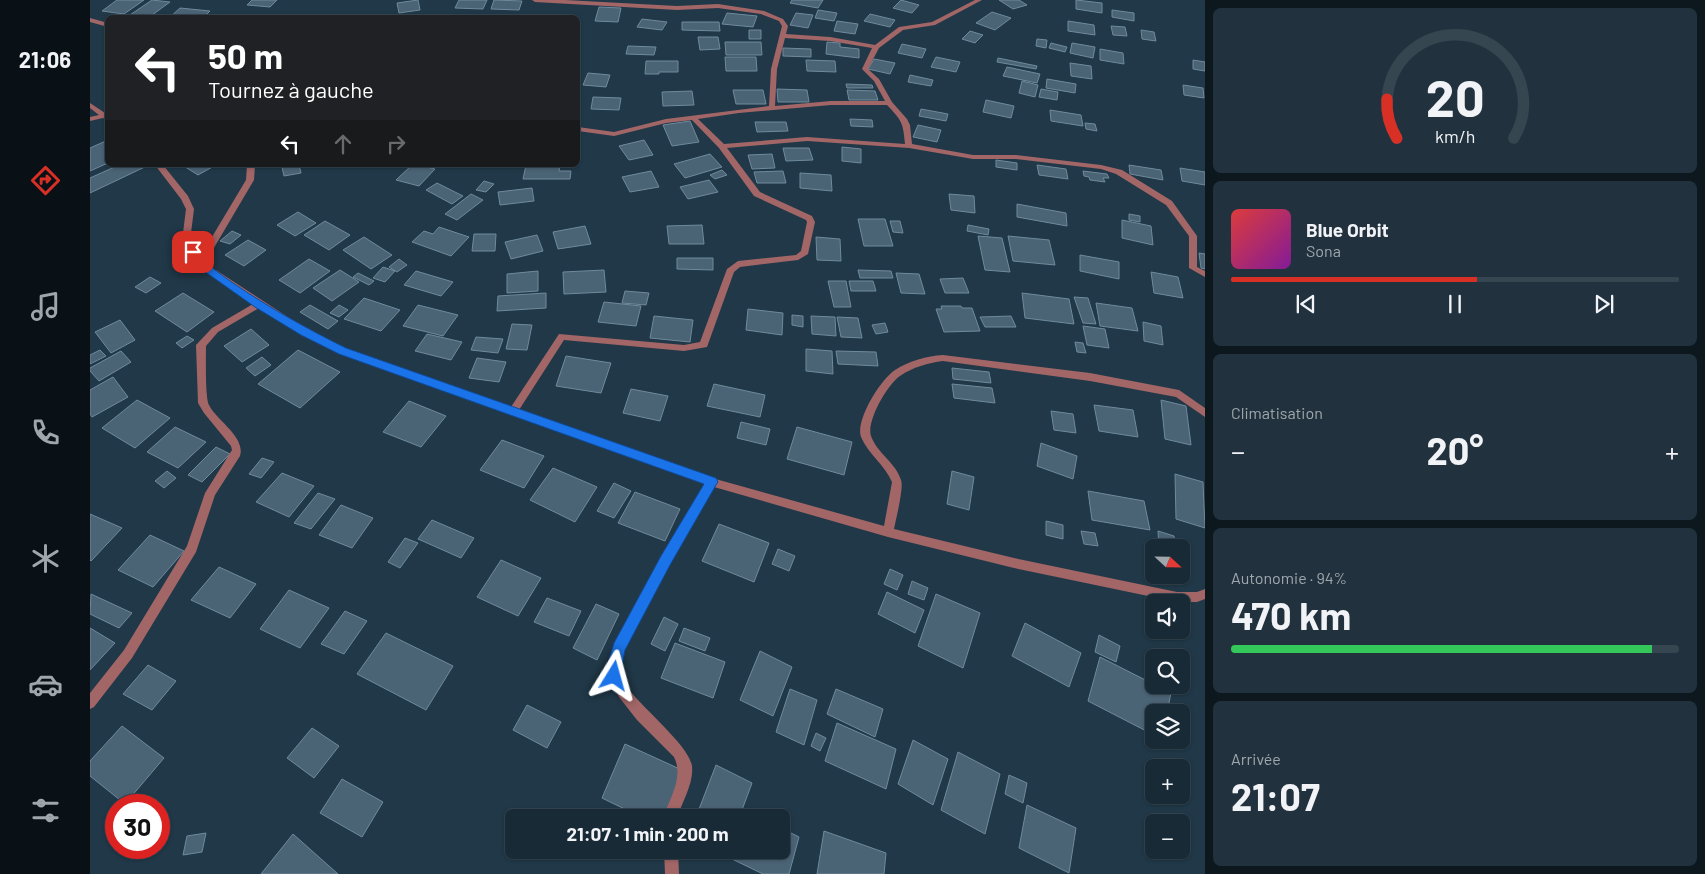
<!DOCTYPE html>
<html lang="fr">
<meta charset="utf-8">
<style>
:root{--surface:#182a36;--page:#21323e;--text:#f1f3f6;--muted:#9fa7ad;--line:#364651;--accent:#d93025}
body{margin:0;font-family:Barlow,sans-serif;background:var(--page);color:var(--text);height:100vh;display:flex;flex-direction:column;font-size:19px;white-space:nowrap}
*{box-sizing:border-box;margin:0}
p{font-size:16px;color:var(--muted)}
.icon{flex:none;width:28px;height:28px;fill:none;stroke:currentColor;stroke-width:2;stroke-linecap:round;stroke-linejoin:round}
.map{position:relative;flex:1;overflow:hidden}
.drawer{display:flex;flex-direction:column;gap:8px;padding:8px;background:#0d171e;width:500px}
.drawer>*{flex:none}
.banner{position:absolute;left:15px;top:15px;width:475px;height:152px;border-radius:8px;box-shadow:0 1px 4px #0004,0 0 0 1px var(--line);background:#202124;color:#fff;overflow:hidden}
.needle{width:32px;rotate:112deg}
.tools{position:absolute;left:1055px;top:539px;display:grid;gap:10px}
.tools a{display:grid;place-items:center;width:45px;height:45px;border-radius:8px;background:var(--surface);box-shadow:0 1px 4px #0004,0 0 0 1px var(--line);font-size:25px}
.speed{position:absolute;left:15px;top:794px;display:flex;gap:10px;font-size:25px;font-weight:700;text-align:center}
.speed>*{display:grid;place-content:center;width:65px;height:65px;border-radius:50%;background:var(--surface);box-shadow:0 1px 4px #0004,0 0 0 1px var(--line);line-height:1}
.speed .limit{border:8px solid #d22;background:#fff;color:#111}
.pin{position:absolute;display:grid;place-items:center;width:42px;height:42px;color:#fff;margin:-21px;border-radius:10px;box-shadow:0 2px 8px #0006}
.me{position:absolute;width:55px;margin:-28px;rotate:8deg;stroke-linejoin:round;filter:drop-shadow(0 0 4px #0008)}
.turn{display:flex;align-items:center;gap:18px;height:105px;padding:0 20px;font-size:22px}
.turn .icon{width:65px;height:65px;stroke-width:2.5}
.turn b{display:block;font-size:35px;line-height:42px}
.lanes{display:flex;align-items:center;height:48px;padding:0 20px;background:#0003;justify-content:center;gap:25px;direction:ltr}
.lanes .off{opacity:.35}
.big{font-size:38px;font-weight:700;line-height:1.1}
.drawer .widget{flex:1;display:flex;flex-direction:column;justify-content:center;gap:8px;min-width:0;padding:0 18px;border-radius:8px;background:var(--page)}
.drawer .dial{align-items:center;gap:0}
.dial svg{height:130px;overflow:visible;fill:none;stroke:var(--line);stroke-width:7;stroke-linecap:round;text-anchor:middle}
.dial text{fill:var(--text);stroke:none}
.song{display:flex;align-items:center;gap:15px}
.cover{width:60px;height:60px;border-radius:8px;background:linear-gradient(135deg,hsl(0 70% 55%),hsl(290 70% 35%))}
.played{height:5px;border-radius:2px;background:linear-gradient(90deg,var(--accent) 55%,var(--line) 55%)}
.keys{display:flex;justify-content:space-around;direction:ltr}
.heat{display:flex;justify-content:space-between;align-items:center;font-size:28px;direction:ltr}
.charge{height:8px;border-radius:4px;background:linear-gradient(90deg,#34c759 94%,var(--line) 0)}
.trip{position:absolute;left:415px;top:809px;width:285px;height:50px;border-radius:8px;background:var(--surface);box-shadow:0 1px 4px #0004,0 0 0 1px var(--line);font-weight:700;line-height:50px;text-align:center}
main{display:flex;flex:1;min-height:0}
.dock{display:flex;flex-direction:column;width:90px;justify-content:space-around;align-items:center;background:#0a1116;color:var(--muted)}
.dock .icon{width:35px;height:35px}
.dock .current{color:var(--accent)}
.dock b{font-size:22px;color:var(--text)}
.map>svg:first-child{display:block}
</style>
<main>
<nav class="dock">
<b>21:06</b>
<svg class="icon current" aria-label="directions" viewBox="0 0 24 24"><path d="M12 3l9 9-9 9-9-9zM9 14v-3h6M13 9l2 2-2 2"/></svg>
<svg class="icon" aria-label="music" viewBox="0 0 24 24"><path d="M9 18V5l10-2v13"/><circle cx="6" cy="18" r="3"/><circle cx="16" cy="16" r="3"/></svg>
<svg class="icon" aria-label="phone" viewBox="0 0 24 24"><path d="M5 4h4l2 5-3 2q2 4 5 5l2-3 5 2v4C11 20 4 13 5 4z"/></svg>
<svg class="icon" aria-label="climate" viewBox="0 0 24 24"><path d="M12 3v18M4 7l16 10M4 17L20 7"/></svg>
<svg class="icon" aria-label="car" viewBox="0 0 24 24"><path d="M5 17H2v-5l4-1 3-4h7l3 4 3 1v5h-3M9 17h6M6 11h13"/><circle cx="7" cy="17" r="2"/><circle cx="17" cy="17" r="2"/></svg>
<svg class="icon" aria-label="filters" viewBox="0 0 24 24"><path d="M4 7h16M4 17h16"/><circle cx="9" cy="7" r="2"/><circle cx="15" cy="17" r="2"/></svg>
</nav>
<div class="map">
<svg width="1115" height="874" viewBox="0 0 1115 874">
<rect width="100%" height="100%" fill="#203848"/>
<path fill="#4a6375" stroke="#708a9d" d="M27,0H54L34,14L12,11Z
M62,0L80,2L58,18L37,17Z
M162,0H187L180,7L157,5Z
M328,0L330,10L309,13L307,3Z
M369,0H397L393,9L365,8Z
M404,0L432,1L429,10L401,9Z
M702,0H733L728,8L700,3Z
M811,0L829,5L822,13L803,8Z
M909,0H929L937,5L923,9Z
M986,0L1012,3V13L986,9Z
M509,7L531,8L528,22L505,21Z
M90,8L120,11L113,18H79Z
M728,10L747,13L744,21L725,18Z
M1022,10L1044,13V21L1022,17Z
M902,12L921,18L905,30L886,23Z
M637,13L667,16L663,27L632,24Z
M706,13L723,15L718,28L700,25Z
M780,14L805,20L800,27L774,21Z
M552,19L577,22L572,30L547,27Z
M747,21L768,24L765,34L744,31Z
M978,21L1004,25L1005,35L978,31Z
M592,22H629L630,31L592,30Z
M1021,26L1035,27L1037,36L1023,35Z
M659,30H671V39H659Z
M1051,30L1064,32L1066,41L1052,39Z
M880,31L893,35L885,43L872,39Z
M608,37H628L630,49L610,50Z
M947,39L957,40L956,48L946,46Z
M635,42H671L672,55H636Z
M737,42L750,43V47L769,49V58L736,54Z
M961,43L977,47L975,52L959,48Z
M982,43L1005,47L1003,58L980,53Z
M812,44L836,49L832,58L808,53Z
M538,46L566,47L564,55L536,54Z
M693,48L721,49V57L693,56Z
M1010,49L1033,53L1034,64L1010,60Z
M635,57H666L667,71H636Z
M846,57L870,62L866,72L841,67Z
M908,58L947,66L946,69L907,62Z
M784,59L805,63L800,74L778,69Z
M716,60L745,61L746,72L717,71Z
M1103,60L1115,62V71L1103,69Z
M556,61H588V72H569V74H555Z
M980,63L1001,66L1002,79L981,76Z
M917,67L950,74L947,83L913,76Z
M498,73L520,75L516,87L493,85Z
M820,75L843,80L841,86L818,82Z
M957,79L986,84L985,93L956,88Z
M932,81L948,85L945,97L929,93Z
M756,84L782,85L783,88H757Z
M1093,85L1113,88L1114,98L1094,95Z
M687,89L717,90L719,102H688Z
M951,89L968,92L967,100L949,97Z
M643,90H673L676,104H646Z
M757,90L785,91L788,100H759Z
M602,91L604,105L573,106L572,92Z
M503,97L531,98L529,110L501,109Z
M896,100L924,106L921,118L893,112Z
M831,109L858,114L856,121L829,116Z
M960,110L991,115L993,126L961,121Z
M760,119L782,120L783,127L761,126Z
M600,121L609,142L582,146L573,125Z
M665,122H696L698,131L667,132Z
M995,123L1005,124L1007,131L996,129Z
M828,125L851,130L847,142L823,137Z
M18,140V163L0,171V148Z
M554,140L563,155L539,160L529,146Z
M752,147L771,149V163L752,161Z
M693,148H719L723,160L696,161Z
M620,154L632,167L595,178L584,164Z
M682,154L685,168L662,169L658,155Z
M906,160L927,163V170L906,167Z
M29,165H59L0,193V178Z
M92,165H126L108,175Z
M200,165H209L211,173L194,176L192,167Z
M322,165H329L345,169L329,186L306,180Z
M436,165H470L469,171H481L480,179H433Z
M947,165L976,169L978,179L949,175Z
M1039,165L1071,170L1073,180L1040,174Z
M1090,168L1115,172V185L1092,181Z
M632,170L637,175L625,179L620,175Z
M561,171L569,187L540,192L532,177Z
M693,171L696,183H667L664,172Z
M993,171L1017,174L1019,178H1013L1015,182L1000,180L999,177L994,176Z
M710,173L741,175L742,191L710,188Z
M619,180L628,192L598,199L590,187Z
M394,181L404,184L396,192L386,190Z
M347,183L373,196L362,204L336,190Z
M442,188L444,201L410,205L408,192Z
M381,194L393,200L367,220L355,214Z
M859,194L884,196L885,213L861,210Z
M927,204L976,213L977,226L927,217Z
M208,212L226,223L205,236L187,225Z
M1039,214L1050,216V222L1039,220Z
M768,219H795L803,246H774Z
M1032,220L1061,226L1063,245L1032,238Z
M235,221L260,235L239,250L214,235Z
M800,221H810L813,233L803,232Z
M612,225L614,244H579L577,226Z
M878,225L899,229L898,235L877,231Z
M495,226L501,244L468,249L463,232Z
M349,227L379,237L361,256L322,242L334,231L343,234Z
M142,231L151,235L140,244L130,241Z
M384,234H406L405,251H382Z
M447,235L453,251L421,259L415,242Z
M888,236L912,238L920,272L895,270Z
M918,236L959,240L965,265L923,261Z
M274,237L302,255L281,269L253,250Z
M726,237L750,239L751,261L727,260Z
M158,240L176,250L154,266L135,255Z
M1109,253L1115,254V269L1111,268Z
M990,255L1029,262V279L990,271Z
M587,258H623V270L587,269Z
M219,259L240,271L210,293L189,280Z
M309,259L317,265L307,272L299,267Z
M293,267L305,271L295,282L283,278Z
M250,270L269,282L242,301L223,288Z
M514,270L516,292L474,294L473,272Z
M768,270L801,271L803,278H770Z
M326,271L363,282L351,296L314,285Z
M448,271V291L417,293V274Z
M1061,272L1088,277L1093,298L1064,293Z
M268,273L284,281L279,285L263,277Z
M806,273L829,274L835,294L811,293Z
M60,277L71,283L56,293L45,287Z
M873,278L879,293H855L850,279Z
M738,281H756L761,307H744Z
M759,281H783L786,291H761Z
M535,291L559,293L556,305L532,303Z
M93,293L124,312L97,332L65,311Z
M456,293V308L407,311L408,296Z
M932,293L979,299L984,324L935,318Z
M984,297L998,298L1006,324L993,323Z
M274,298L310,310L291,331L254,319Z
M514,302L551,306L546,326L508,322Z
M1006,303L1042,308L1048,331L1010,326Z
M220,305L248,321L238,329L210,312Z
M249,305L258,310L249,317L240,313Z
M328,305L368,315L353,336L313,326Z
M851,306H871L872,308H882L890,331L854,332L846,309H852Z
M658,309L693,313L692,335L656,330Z
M702,315L713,316V327L702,325Z
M564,316L603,320L600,342L560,338Z
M721,316L745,317L746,336L722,334Z
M921,316L926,327H895L890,317Z
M747,317L768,318L772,338L751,337Z
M30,320L45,340L21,353L5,332Z
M1053,322L1071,326L1073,345L1054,341Z
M795,323L798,332L786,334L782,325Z
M422,324L442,325L437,350L416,349Z
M993,326L1015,329L1019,348L997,345Z
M161,329L179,345L152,362L134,346Z
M337,334L372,342L361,360L325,351Z
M97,336L104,340L92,348L86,343Z
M386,337L413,339L408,353L381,350Z
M985,342L993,343L996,353L987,352Z
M716,349L742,351L743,374L716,371Z
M10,350L16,356L0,364V355Z
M208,350L250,372L210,408L168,384Z
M31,351L41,362L9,381L0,371V368Z
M746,351L786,352L788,366L748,364Z
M476,356L521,363L511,393L466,386Z
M172,357L181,365L165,376L156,368Z
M387,358L416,362L409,382L379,378Z
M862,368L899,372L901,383L863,379Z
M23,377L38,397L2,417L0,414V390Z
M624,384L675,395L670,417L617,406Z
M862,384L902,388L905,403L864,398Z
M541,389L578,396L570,421L533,413Z
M47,400L80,418L45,448L12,428Z
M1071,400L1096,406L1101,445L1075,439Z
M319,401L356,416L331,447L293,432Z
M1004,405L1043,410L1048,437L1009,431Z
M961,411L983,414L986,433L964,430Z
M651,422L680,429L676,445L647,438Z
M85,427L116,442L88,468L57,452Z
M707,427L762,442L754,475L697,459Z
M412,440L454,456L434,488L390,470Z
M951,443L987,456L983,479L947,466Z
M126,447L140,454L112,482L98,475Z
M172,458L184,462L171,478L159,474Z
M463,468L507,487L485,522L440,500Z
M77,471L86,478L74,488L65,481Z
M862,471L884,477L879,510L857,504Z
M192,473L224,486L199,517L166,502Z
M1085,474L1113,482L1115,528L1086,519Z
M524,483L541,491L524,518L507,511Z
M998,491L1054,501L1060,530L1002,520Z
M545,492L590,509L575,541L528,523Z
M228,493L245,499L221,529L204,523Z
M251,505L283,518L262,548L229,535Z
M0,514L32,528L1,561L0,560Z
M342,520L384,538L371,558L328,539Z
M956,521L973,525V539L956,535Z
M629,524L679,543L664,582L612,561Z
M991,531L1005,533L1008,546L994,544Z
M1068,531L1084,536L1085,548H1069Z
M60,535L94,551L63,587L28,570Z
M315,538L328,543L310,568L298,562Z
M688,549L705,556L699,571L682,564Z
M411,560L451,578L428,616L387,597Z
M129,567L166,584L140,618L101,600Z
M800,569L813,575L807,590L794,584Z
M822,581L838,588L834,600L818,594Z
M199,590L239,608L210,648L170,629Z
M797,592L834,610L825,633L788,614Z
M1,594L42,613L29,628L0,614Z
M846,594L890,613L873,668L828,646Z
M457,598L491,611L479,636L444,622Z
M506,604L529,614L507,660L483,648Z
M255,611L277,621L254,654L231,644Z
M574,617L588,624L575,651L561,644Z
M935,623L991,653L979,687L922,656Z
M0,628L25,643L0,670Z
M594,628L620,638L615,651L589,641Z
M296,633L363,666L336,710L267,674Z
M1009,635L1030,646L1026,662L1005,652Z
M585,643L635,662L623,698L571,678Z
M670,651L702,667L683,716L650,700Z
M1010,657L1081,693L1077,712H1064V735L998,701Z
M58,665L86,681L62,710L33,694Z
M700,689L727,700L714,745L686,732Z
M746,689L793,709L785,737L737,714Z
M437,705L471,722L457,748L423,730Z
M747,723L806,749L796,789L735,761Z
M32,726L74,758L35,804L0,776V761Z
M222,728L249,746L224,778L197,758Z
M726,733L736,738L730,751L721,746Z
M823,740L858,759L843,805L808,784Z
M535,744L592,770L575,818H553L512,798Z
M868,752L910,774L895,834L851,810Z
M626,765L662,783L649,818L606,817Z
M919,775L937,783L933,803L915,794Z
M252,779L293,802L272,837L230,813Z
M937,805L986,828L979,873L929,848Z
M691,828L709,837L699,874H673L642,859L645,850H691Z
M734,831L796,853L794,874H727Z
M116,833L112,852L93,855L97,836Z
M203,834L248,874H171Z"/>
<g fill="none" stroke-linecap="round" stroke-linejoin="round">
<path fill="#a26667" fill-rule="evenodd" d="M442,0H475L587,6L628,4L674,11L693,19L698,26L696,34L740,37L785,45L809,27L842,22L885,0H892L845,25L813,30L789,48L778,69L789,79L802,102L817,119L820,125L822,144L883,155H925L1011,165L1032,170L1082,201L1107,236V267L1115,271V277L1099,268V236L1076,205L1026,174L1011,169L925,159H883L819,148L717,141L637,148L670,192L722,216L725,222L718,254L708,260L650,267L644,272L617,347L594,351L474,340L429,410L622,478L794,526L802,482C795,465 778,454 771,437C765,420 791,379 805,370C819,361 837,356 853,355L1000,373L1089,390L1115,408V417L1086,397L1000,381L853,361C838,363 823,367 810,376C798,384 776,421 781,436C787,453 806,463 811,480C814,487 806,519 804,529L924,558L1087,592H1107L1115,589V599L1107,602H1087L924,568L798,537L624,487L579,564L534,650C532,658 528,668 531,676C532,682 537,688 541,692C555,710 599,746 602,766C604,783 592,802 587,818H573C580,798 594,777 584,757L547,720L529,697L518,675V665L524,644L571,556L615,484L250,353L212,334L169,308L128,332L116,346C116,357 115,397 119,405C126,420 156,437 150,456L125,495L106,552L42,658L4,707L0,709V693L34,650L97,546L115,493L142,450L141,446L114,413L108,403L106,345L122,328L163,304L107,266L92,241L96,209L91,199L65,165H73L98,196L104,209L100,241L110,257L156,180L157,165H165L164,180L115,263L201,319L256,349L421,407L469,334L594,345L610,342L637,269L648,261L706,255L711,251L717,222L716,220L664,196L629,148L602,120L576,123L524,136L488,131V127L524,132L576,119L679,106L681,69L692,26L689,21L671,14L628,8L587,10L445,2ZM695,38L740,41L782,48L772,69L784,81L795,101H741L685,106L687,69ZM741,105H797C812,121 813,122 815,144L717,137L634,144L608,119L649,113Z
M0,18L18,23V27L0,22Z
M0,103L15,113H18V121L13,118L0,121V117L9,115L0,108Z
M574,850H588L589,874H575Z"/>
</g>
<path fill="#1a73e8" stroke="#114b97" d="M103,249L106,250C116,265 129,273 143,283C180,308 217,329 256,348L626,478L628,482L626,485L580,565L535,650L529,681L524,683L519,681L517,676L518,663L524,643L571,556L614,484L249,354L211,335L165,307L107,266L98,252Z"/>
</svg>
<div class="tools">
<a><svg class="needle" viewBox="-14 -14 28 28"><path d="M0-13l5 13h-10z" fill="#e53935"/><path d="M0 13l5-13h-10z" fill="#9fa7ad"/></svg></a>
<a><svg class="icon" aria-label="sound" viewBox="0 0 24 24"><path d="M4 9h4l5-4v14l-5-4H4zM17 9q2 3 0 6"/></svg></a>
<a><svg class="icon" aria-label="search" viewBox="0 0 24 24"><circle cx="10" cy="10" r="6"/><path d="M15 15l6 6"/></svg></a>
<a><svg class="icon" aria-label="layers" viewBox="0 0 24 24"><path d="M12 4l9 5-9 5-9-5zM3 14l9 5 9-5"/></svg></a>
<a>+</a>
<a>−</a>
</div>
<div class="speed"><div class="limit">30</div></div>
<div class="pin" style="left:103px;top:252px;background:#d93025"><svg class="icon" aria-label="arrive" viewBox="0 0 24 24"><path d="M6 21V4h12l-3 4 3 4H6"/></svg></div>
<svg class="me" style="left:524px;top:676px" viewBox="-20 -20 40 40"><path d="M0-17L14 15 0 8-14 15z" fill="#1a73e8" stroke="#fff" stroke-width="4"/></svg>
<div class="trip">21:07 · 1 min · 200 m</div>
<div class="banner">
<div class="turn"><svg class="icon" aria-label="left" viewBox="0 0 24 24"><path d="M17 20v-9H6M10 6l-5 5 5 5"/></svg><div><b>50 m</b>Tournez à gauche</div></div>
<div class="lanes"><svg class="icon" aria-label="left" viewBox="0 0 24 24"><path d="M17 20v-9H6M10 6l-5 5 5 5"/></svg><svg class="icon off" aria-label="ahead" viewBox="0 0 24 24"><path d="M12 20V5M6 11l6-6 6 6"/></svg><svg class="icon off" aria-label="right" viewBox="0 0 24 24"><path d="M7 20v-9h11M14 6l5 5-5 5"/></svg></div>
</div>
</div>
<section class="drawer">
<div class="widget dial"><svg viewBox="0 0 100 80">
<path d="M14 69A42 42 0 1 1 86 69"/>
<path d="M14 69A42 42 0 0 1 8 45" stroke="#d93025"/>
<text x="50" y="56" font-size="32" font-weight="700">20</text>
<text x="50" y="72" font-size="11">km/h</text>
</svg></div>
<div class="widget">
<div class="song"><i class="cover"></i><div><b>Blue Orbit</b><p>Sona</p></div></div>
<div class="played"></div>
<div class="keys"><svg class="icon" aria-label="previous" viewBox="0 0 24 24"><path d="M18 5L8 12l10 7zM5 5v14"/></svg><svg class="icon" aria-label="pause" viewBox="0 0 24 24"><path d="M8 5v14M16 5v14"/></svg><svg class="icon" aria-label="next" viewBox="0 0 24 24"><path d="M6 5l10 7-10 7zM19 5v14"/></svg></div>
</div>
<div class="widget"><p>Climatisation</p>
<div class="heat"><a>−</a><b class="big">20°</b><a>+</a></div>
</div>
<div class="widget"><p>Autonomie · 94%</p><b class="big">470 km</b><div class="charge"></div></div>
<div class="widget"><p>Arrivée</p><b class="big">21:07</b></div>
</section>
</main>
